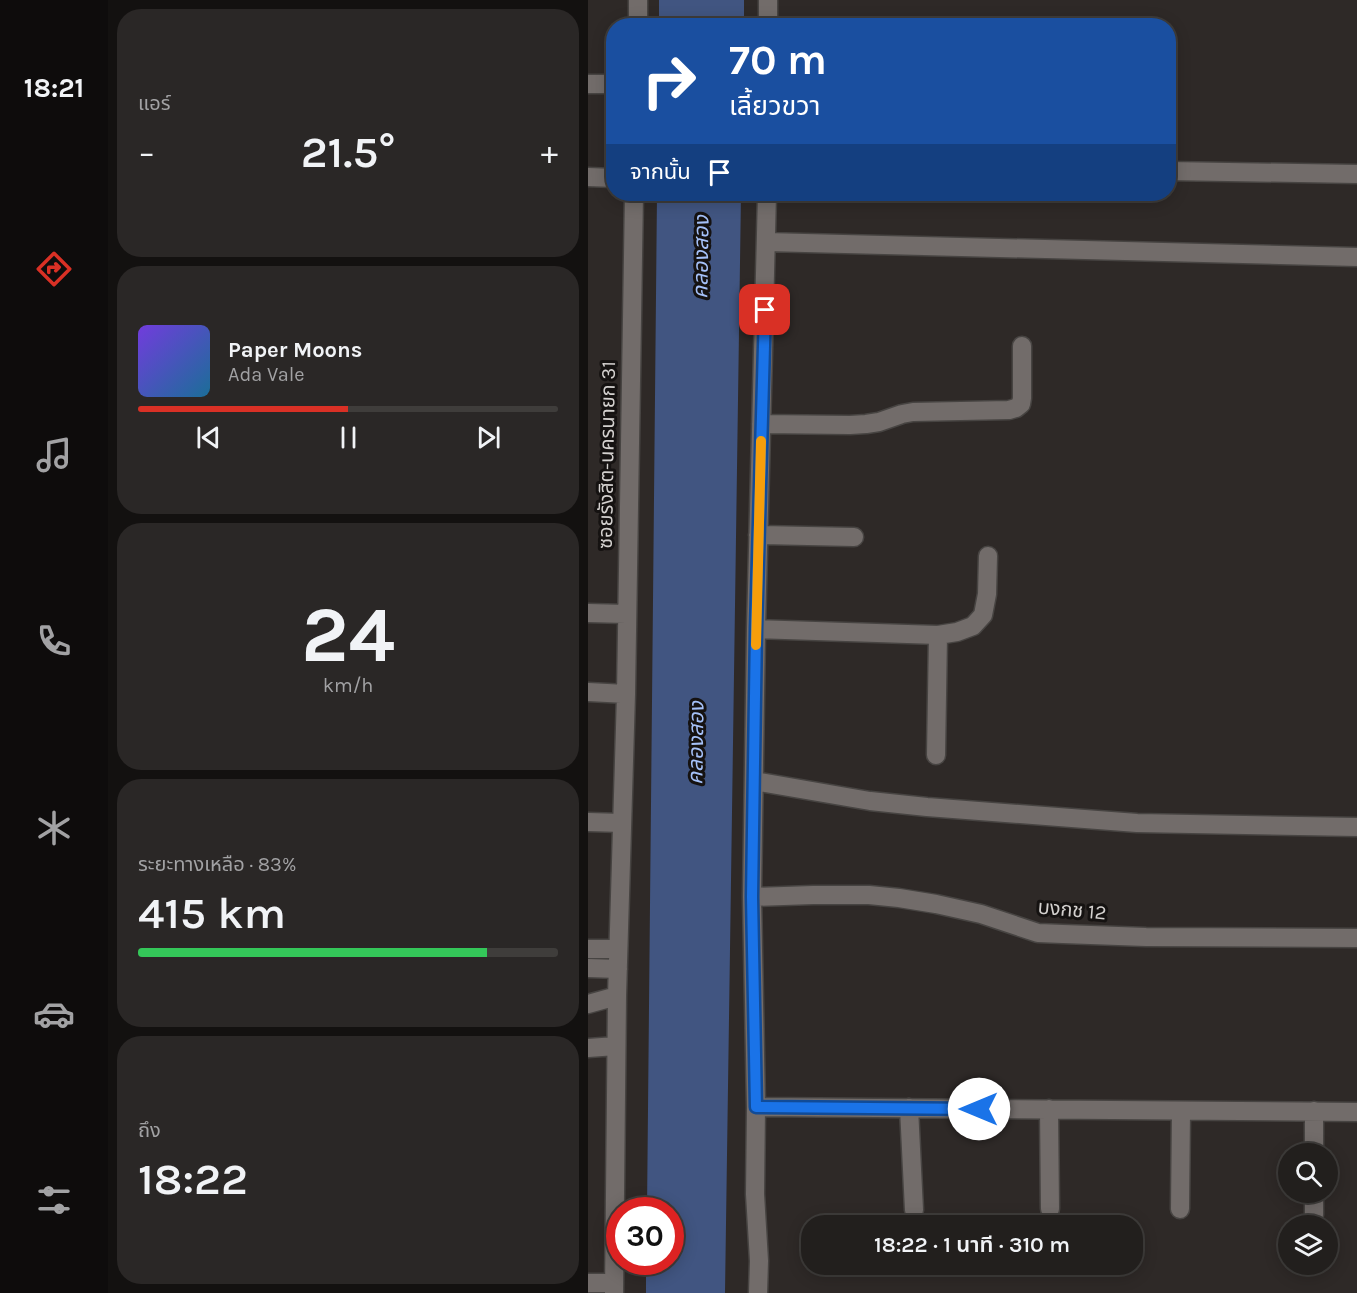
<!DOCTYPE html>
<html lang="th">
<meta charset="utf-8">
<style>
:root{--surface:#221f1d;--page:#2a2726;--text:#f1f3f6;--muted:#a2a2a4;--line:#3f3d3b;--accent:#d93025}
body{margin:0;font-family:Karla,"Noto Sans Thai",sans-serif;background:var(--page);color:var(--text);height:100vh;display:flex;flex-direction:column;font-size:22px;white-space:nowrap}
*{box-sizing:border-box;margin:0}
p{font-size:20px;color:var(--muted)}
.icon{flex:none;width:33px;height:33px;fill:none;stroke:currentColor;stroke-width:2;stroke-linecap:round;stroke-linejoin:round}
.map{position:relative;flex:1;overflow:hidden}
.sheet{display:flex;flex-direction:column;gap:9px;padding:9px;background:#131110;width:480px}
.sheet>*{flex:none}
.guide{position:absolute;left:18px;top:18px;width:570px;height:183px;border-radius:24px;box-shadow:0 3px 15px #0003,0 0 0 2px var(--line);background:#1a4fa0;color:#fff;overflow:hidden}
.fabs{position:absolute;left:690px;top:1143px;display:grid;gap:12px}
.fabs a{display:grid;place-items:center;width:60px;height:60px;border-radius:50%;background:var(--surface);box-shadow:0 3px 15px #0003,0 0 0 2px var(--line);font-size:30px}
.speed{position:absolute;left:18px;top:1197px;display:flex;gap:12px;font-size:30px;font-weight:700;text-align:center}
.speed>*{display:grid;place-content:center;width:78px;height:78px;border-radius:50%;background:var(--surface);box-shadow:0 3px 15px #0003,0 0 0 2px var(--line);line-height:1}
.speed .limit{border:9px solid #d22;background:#fff;color:#111}
.pin{position:absolute;display:grid;place-items:center;width:51px;height:51px;color:#fff;margin:-26px;border-radius:12px;box-shadow:0 3px 9px #0006}
.me{position:absolute;width:66px;margin:-33px;rotate:270deg;stroke-linejoin:round;filter:drop-shadow(0 0 4px #0008)}
.turn{display:flex;align-items:center;gap:21px;height:126px;padding:0 24px;font-size:27px}
.turn .icon{width:78px;height:78px;stroke-width:2.5}
.turn b{display:block;font-size:42px;line-height:51px}
.then{display:flex;align-items:center;height:57px;padding:0 24px;background:#0003;gap:12px;font-size:22px}
.big{font-size:45px;font-weight:600;line-height:1.1}
.sheet .tile{flex:1;display:flex;flex-direction:column;justify-content:center;gap:9px;min-width:0;padding:0 21px;border-radius:24px;background:var(--page)}
.sheet .dial{align-items:center;gap:0}
.dial b{font-size:78px;line-height:1}
.song{display:flex;align-items:center;gap:18px}
.cover{width:72px;height:72px;border-radius:9px;background:linear-gradient(135deg,hsl(260 70% 55%),hsl(200 70% 35%))}
.played{height:6px;border-radius:3px;background:linear-gradient(90deg,var(--accent) 50%,var(--line) 50%)}
.keys{display:flex;justify-content:space-around;direction:ltr}
.heat{display:flex;justify-content:space-between;align-items:center;font-size:33px;direction:ltr}
.charge{height:9px;border-radius:4px;background:linear-gradient(90deg,#34c759 83%,var(--line) 0)}
.trip{position:absolute;left:213px;top:1215px;width:342px;height:60px;border-radius:24px;background:var(--surface);box-shadow:0 3px 15px #0003,0 0 0 2px var(--line);font-weight:600;line-height:60px;text-align:center}
main{display:flex;flex:1;min-height:0}
.tab-bar{display:flex;flex-direction:column;width:108px;justify-content:space-around;align-items:center;background:#0e0c0c;color:var(--muted)}
.tab-bar .icon{width:42px;height:42px}
.tab-bar .on{color:var(--accent)}
.tab-bar b{font-size:27px;color:var(--text)}
.map>svg:first-child{display:block}
</style>
<main>
<nav class="tab-bar">
<b>18:21</b>
<svg class="icon on" aria-label="directions" viewBox="0 0 24 24"><path d="M12 3l9 9-9 9-9-9zM9 14v-3h6M13 9l2 2-2 2"/></svg>
<svg class="icon" aria-label="music" viewBox="0 0 24 24"><path d="M9 18V5l10-2v13"/><circle cx="6" cy="18" r="3"/><circle cx="16" cy="16" r="3"/></svg>
<svg class="icon" aria-label="phone" viewBox="0 0 24 24"><path d="M5 4h4l2 5-3 2q2 4 5 5l2-3 5 2v4C11 20 4 13 5 4z"/></svg>
<svg class="icon" aria-label="climate" viewBox="0 0 24 24"><path d="M12 3v18M4 7l16 10M4 17L20 7"/></svg>
<svg class="icon" aria-label="car" viewBox="0 0 24 24"><path d="M5 17H2v-5l4-1 3-4h7l3 4 3 1v5h-3M9 17h6M6 11h13"/><circle cx="7" cy="17" r="2"/><circle cx="17" cy="17" r="2"/></svg>
<svg class="icon" aria-label="filters" viewBox="0 0 24 24"><path d="M4 7h16M4 17h16"/><circle cx="9" cy="7" r="2"/><circle cx="15" cy="17" r="2"/></svg>
</nav>
<section class="sheet">
<div class="tile"><p>แอร์</p>
<div class="heat"><a>−</a><b class="big">21.5°</b><a>+</a></div>
</div>
<div class="tile">
<div class="song"><i class="cover"></i><div><b>Paper Moons</b><p>Ada Vale</p></div></div>
<div class="played"></div>
<div class="keys"><svg class="icon" aria-label="previous" viewBox="0 0 24 24"><path d="M18 5L8 12l10 7zM5 5v14"/></svg><svg class="icon" aria-label="pause" viewBox="0 0 24 24"><path d="M8 5v14M16 5v14"/></svg><svg class="icon" aria-label="next" viewBox="0 0 24 24"><path d="M6 5l10 7-10 7zM19 5v14"/></svg></div>
</div>
<div class="tile dial"><b>24</b><p>km/h</p></div>
<div class="tile"><p>ระยะทางเหลือ · 83%</p><b class="big">415 km</b><div class="charge"></div></div>
<div class="tile"><p>ถึง</p><b class="big">18:22</b></div>
</section>
<div class="map">
<svg width="769" height="1293" viewBox="0 0 769 1293">
<rect width="100%" height="100%" fill="#2e2927"/>
<path fill="#415581" d="M71,0H156V25H71Z
M69,194H153L137,1293H58V1262H82V1210H59Z"/>
<g fill="none" stroke-linecap="round" stroke-linejoin="round">
<defs>
<path id="minor" d="M50,26V0
M180,26V0
M0,84H26
M580,171L769,174
M0,177L26,178
M178,242L769,257
M173,424L262,425L278,424L291,422L314,414L325,412L421,410L428,408L433,404L434,398V346
M170,535L266,537
M0,613L38,614
M168,629L350,635L369,632L385,626L395,615L399,594L400,556
M0,692L38,694
M348,755L350,635
M166,781L282,801L339,807L549,823L769,827
M0,822L34,823
M164,897L225,895H281L311,898L348,904L393,914L450,933L475,934L558,937L769,938
M0,949H30
M0,968L30,969
M0,1004L29,996
M0,1048L28,1046
M168,1107L769,1112
M321,1108L326,1210
M461,1109L462,1209
M726,1111V1154
M726,1192V1215
M592,1209L593,1111
M0,1283H26
M26,1293L29,996L38,694L46,194
M170,1293L171,1261L167,1194L168,1107L164,897L168,629L179,194"/>
</defs>
<use href="#minor" stroke="#474442" stroke-width="21"/>
<use href="#minor" stroke="#726c6a" stroke-width="18"/>
</g>
<g fill="none" stroke-linecap="round" stroke-linejoin="round">
<defs>
<path id="route" d="M177,310L168,629L164,897L168,1107L391,1109"/>
</defs>
<use href="#route" stroke="#114b97" stroke-width="15"/>
<use href="#route" stroke="#1a73e8" stroke-width="10"/>
<path stroke="#f59e0b" stroke-width="10" d="M168,645L173,441"/>
</g>
<g text-anchor="middle" dominant-baseline="central" stroke-width="6" stroke-linejoin="round" paint-order="stroke">
<g font-size="20" fill="#d4d1cf" stroke="#151211">
<text transform="translate(19 455) rotate(-89)">ซอยรังสิต-นครนายก 31</text>
<text transform="translate(484 910) rotate(5)">บงกช 12</text>
</g>
<g font-size="21" font-style="italic" fill="#a5c1f8" stroke="#151211">
<text transform="translate(113 257) rotate(-89)">คลองสอง</text>
<text transform="translate(108 743) rotate(-89)">คลองสอง</text>
</g>
</g>
</svg>
<div class="fabs">
<a><svg class="icon" aria-label="search" viewBox="0 0 24 24"><circle cx="10" cy="10" r="6"/><path d="M15 15l6 6"/></svg></a>
<a><svg class="icon" aria-label="layers" viewBox="0 0 24 24"><path d="M12 4l9 5-9 5-9-5zM3 14l9 5 9-5"/></svg></a>
</div>
<div class="speed"><div class="limit">30</div></div>
<div class="pin" style="left:177px;top:310px;background:#d93025"><svg class="icon" aria-label="arrive" viewBox="0 0 24 24"><path d="M6 21V4h12l-3 4 3 4H6"/></svg></div>
<svg class="me" style="left:391px;top:1109px" viewBox="-20 -20 40 40"><circle r="19" fill="#fff"/><path d="M0-13L10 11 0 6-10 11z" fill="#1a73e8"/></svg>
<div class="trip">18:22 · 1 นาที · 310 m</div>
<div class="guide">
<div class="turn"><svg class="icon" aria-label="right" viewBox="0 0 24 24"><path d="M7 20v-9h11M14 6l5 5-5 5"/></svg><div><b>70 m</b>เลี้ยวขวา</div></div>
<div class="then">จากนั้น<svg class="icon" aria-label="arrive" viewBox="0 0 24 24"><path d="M6 21V4h12l-3 4 3 4H6"/></svg></div>
</div>
</div>
</main>
